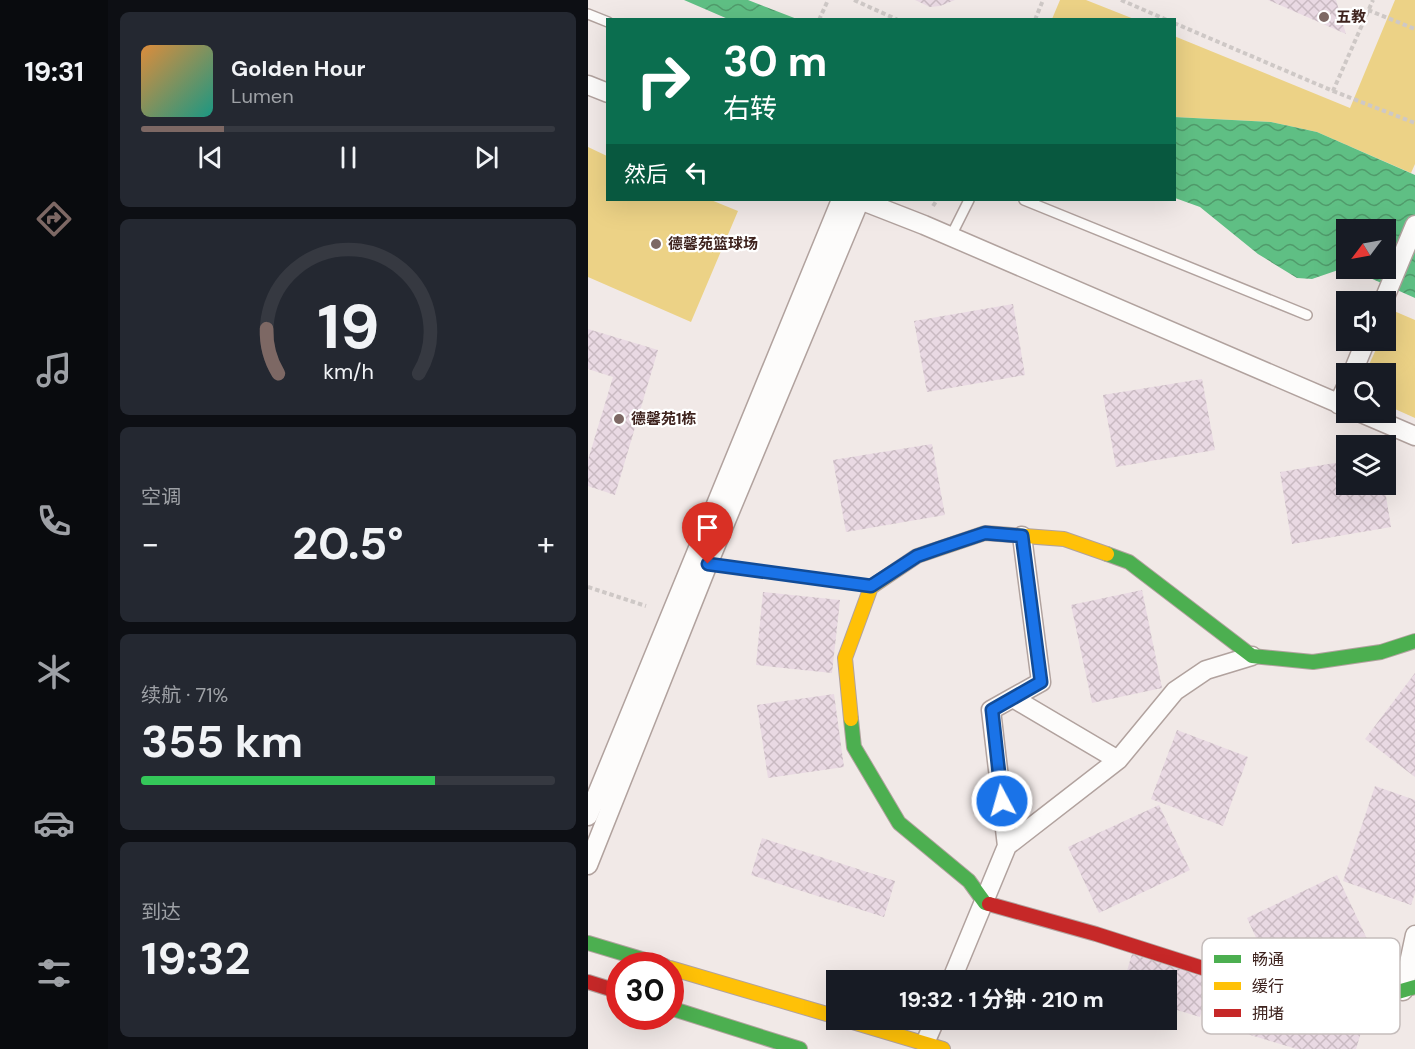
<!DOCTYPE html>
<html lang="zh">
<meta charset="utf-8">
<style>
:root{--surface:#171b24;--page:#242831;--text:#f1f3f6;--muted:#9ea1a6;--line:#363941;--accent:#7d6864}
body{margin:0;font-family:"DM Sans","Noto Sans SC",sans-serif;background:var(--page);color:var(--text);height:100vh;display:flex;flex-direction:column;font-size:22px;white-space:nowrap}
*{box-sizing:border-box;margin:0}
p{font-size:20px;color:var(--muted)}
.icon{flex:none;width:33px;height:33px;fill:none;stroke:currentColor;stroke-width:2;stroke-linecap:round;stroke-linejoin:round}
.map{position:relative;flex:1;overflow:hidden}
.side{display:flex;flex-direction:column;gap:12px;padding:12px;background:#0d0f14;width:480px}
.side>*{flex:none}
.top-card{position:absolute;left:18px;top:18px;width:570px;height:183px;border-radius:0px;box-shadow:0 6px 24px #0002;background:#0b6e4f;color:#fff;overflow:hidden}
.needle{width:39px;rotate:238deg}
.tools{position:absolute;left:748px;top:219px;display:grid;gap:12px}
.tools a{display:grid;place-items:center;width:60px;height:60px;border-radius:0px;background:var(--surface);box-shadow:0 6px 24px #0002;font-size:30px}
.speed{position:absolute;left:18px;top:952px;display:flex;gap:12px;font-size:30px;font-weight:700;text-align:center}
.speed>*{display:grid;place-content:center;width:78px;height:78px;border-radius:50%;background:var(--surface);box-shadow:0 6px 24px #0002;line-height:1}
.speed .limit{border:9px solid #d22;background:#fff;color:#111}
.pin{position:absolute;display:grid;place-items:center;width:51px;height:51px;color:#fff;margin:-62px -26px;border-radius:50% 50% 50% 0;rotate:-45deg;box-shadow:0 0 6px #0007}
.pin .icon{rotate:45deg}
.me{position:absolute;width:66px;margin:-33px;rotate:354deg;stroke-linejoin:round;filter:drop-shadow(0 0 4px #0008)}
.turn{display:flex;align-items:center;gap:21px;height:126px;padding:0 18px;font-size:27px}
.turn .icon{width:78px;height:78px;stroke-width:2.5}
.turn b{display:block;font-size:42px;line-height:51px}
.then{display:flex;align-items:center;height:57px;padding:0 18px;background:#0003;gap:12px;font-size:22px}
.big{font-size:45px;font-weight:700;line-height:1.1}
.side .card{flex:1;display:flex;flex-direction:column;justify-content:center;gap:9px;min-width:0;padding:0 21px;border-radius:9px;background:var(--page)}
.side .dial{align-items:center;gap:0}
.dial svg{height:156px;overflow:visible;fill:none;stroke:var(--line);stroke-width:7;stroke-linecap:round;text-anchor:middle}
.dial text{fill:var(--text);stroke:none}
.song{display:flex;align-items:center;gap:18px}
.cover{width:72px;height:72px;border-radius:9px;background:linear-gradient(135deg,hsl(30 70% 55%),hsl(170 70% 35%))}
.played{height:6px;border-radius:3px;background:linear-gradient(90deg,var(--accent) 20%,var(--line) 20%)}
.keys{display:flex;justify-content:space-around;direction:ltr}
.heat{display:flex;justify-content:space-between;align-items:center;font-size:33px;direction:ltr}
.charge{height:9px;border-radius:4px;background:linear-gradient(90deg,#34c759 71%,var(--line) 0)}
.trip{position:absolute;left:238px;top:970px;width:351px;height:60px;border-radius:0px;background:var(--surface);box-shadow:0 6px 24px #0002;font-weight:700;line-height:60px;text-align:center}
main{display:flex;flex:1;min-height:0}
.menu{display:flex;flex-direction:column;width:108px;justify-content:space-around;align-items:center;background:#090b0e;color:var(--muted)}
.menu .icon{width:42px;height:42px}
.menu .on{color:var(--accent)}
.menu b{font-size:27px;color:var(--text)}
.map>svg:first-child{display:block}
</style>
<main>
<nav class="menu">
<b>19:31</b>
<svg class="icon on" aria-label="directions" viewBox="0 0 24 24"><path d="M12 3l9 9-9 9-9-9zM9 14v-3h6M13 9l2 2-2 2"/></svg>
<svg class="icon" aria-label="music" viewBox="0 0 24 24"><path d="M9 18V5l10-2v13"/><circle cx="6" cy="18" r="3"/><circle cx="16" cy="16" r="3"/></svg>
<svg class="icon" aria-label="phone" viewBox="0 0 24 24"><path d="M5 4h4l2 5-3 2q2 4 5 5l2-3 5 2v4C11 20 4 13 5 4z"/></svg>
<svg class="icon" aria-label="climate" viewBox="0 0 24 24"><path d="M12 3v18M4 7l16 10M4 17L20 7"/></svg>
<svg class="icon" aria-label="car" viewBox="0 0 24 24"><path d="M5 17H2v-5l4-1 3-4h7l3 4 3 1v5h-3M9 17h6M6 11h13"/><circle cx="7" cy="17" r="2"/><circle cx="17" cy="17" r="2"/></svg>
<svg class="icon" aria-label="filters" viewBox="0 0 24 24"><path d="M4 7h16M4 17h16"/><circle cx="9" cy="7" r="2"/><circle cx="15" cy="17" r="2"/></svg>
</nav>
<section class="side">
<div class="card">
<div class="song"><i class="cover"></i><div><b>Golden Hour</b><p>Lumen</p></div></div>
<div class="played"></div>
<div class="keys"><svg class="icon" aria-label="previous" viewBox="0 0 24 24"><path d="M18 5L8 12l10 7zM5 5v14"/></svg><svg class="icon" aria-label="pause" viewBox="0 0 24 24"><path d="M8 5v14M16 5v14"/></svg><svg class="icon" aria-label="next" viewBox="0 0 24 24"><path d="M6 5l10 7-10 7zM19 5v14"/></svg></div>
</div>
<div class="card dial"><svg viewBox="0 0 100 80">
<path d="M14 69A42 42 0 1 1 86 69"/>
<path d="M14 69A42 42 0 0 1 8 46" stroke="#7d6864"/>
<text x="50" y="56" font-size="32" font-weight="700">19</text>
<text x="50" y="72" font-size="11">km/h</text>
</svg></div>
<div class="card"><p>空调</p>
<div class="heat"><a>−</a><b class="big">20.5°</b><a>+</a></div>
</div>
<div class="card"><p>续航 · 71%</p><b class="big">355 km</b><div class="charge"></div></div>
<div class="card"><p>到达</p><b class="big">19:32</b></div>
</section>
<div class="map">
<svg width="827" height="1049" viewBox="0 0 827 1049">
<defs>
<pattern id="water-waves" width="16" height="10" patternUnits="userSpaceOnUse" patternTransform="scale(1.5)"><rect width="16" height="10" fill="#5fbf84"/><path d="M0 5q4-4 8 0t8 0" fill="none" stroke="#509b6b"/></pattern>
<pattern id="building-cross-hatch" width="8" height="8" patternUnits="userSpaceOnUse" patternTransform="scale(1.5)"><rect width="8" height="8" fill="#e9d9e3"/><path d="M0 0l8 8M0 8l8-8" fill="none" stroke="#c9bac2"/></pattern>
</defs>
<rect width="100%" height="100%" fill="#f1e9e7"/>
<path fill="#ecd286" d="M472,0H498L546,19H464Z
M807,0H827V164L823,173L729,132L683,122L587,117L586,36L762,108Z
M0,147L19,156L20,200H123L150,211L103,322L0,277Z
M806,311L827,320V418L798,405V374L777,373L792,341L798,340V328Z"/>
<path fill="url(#water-waves)" d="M96,0H160L209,19H140Z
M586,117L683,122L729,132L827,175V298L762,269L798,268V230H759V267L724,279L709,278L670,254L612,207L587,198Z"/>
<path fill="url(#building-cross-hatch)" d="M327,0H367L352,6L342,7Z
M680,0H748L758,34Z
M425,304L437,375L339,392L326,321Z
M0,329L70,350L27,495L0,486V460L25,377L0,369Z
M614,379L627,450L528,467L515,395Z
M344,444L357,515L258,532L245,460Z
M759,461V484H796L803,527L704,544L692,472Z
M554,590L574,688L504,703L483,605Z
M175,592L252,600L244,673L168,665Z
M827,673V777L777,739Z
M246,694L256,767L180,778L169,705Z
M589,730L660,757L635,826L563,799Z
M787,786L827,800V893L823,905L755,881Z
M571,805L602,870L511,913L480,847Z
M174,838L307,881L296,917L163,875Z
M749,875L780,941L689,983L659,918Z
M544,954L623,979L612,1017L579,1007V981H536Z
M641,986L775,1026L768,1049H709L629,1025Z"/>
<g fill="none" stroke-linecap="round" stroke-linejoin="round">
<defs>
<path id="lane" d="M0,14L20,22
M436,200L719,315
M363,236L381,200
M120,564L280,586"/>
<path id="street" d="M0,85L20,93
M272,200L336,225L759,407
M795,302L827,225
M764,374L778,340
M750,404L759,385
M771,412L827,436
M425,698L530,760
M0,816L253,200
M419,846L530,760L587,691L618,670L664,656
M0,865L120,564L272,200
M363,981L419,846L403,710L453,682L434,536
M815,991L827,935
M337,1043L347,1020"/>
<path id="fast" d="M519,554L541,562L664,656L725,662L793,652L827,641
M263,719L266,747L311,823L381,881L397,903L401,904
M0,943L77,966
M652,980L728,1004L786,999L827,987
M82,1008L212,1049"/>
<path id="slow" d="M263,719L257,658L283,587L329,556L397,533L476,539L519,554
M82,968L249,1017
M258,1020L355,1049"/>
<path id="jam" d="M401,904L508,934L652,980
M0,982L32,992"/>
</defs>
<use href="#lane" stroke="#b1a29e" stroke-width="12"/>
<use href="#street" stroke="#b1a29e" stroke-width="21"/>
<use href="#fast" stroke="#b1a29e" stroke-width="16"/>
<use href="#slow" stroke="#b1a29e" stroke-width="16"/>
<use href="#jam" stroke="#b1a29e" stroke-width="16"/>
<path stroke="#cec8c6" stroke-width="4" stroke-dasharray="4.5 3" stroke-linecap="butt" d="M266,0L310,20
M533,0L579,20
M780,10L827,29
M231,20L240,0
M447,20L455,0
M586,23L745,91L785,0
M745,91L827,123
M345,206L349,200
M0,587L58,606"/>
<use href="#lane" stroke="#fdfcfb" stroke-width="9"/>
<use href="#street" stroke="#fdfcfb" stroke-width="18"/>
<use href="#fast" stroke="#4caf50" stroke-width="14"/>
<use href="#slow" stroke="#ffc107" stroke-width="14"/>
<use href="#jam" stroke="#c62828" stroke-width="14"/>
</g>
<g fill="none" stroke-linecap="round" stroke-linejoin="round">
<defs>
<path id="route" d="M120,564L283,586L329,556L352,548L397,533L434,536L453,682L404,710L414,801"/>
</defs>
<use href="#route" stroke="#114b97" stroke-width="15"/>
<use href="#route" stroke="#1a73e8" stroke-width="10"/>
</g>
<g fill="#7d6864" stroke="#fff" stroke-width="2">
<circle cx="736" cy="17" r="6"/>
<circle cx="68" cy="244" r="6"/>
<circle cx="31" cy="419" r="6"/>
</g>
<g text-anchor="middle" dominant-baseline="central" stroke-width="4.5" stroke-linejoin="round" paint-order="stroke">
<g font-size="15" font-weight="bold" fill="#3e231e" stroke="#fff" text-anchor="start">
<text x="748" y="17">五教</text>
<text x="80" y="244">德馨苑篮球场</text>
<text x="43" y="419">德馨苑1栋</text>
</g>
</g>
<rect x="614" y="938" width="198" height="96" rx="9" fill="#fff" stroke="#c5bdbc" stroke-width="1.5"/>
<rect x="626" y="955" width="27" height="8" fill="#4caf50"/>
<rect x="626" y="982" width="27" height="8" fill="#ffc107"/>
<rect x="626" y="1009" width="27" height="8" fill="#c62828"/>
<g font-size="16" fill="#3e231e">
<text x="664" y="965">畅通</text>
<text x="664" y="992">缓行</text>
<text x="664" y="1019">拥堵</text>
</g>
</svg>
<div class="tools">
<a><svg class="needle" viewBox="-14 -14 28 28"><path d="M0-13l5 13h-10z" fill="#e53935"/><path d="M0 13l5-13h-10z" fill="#9ea1a6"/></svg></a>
<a><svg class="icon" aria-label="sound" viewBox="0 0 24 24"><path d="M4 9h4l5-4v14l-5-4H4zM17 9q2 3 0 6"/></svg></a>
<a><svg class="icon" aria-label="search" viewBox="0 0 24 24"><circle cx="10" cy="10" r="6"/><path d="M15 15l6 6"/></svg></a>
<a><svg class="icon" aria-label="layers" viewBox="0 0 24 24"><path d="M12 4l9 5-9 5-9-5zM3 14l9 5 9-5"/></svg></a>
</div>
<div class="speed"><div class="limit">30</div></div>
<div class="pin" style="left:120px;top:564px;background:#d93025"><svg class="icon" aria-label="arrive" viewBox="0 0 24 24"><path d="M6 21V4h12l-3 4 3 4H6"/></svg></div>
<svg class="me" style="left:414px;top:801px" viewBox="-20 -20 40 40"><circle r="17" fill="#1a73e8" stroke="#fff" stroke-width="3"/><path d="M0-11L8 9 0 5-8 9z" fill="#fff"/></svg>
<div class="trip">19:32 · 1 分钟 · 210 m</div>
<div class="top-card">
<div class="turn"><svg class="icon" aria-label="right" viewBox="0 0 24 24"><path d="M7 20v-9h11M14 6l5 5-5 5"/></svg><div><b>30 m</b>右转</div></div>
<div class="then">然后<svg class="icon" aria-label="left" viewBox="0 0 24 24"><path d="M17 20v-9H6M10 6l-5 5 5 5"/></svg></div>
</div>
</div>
</main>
